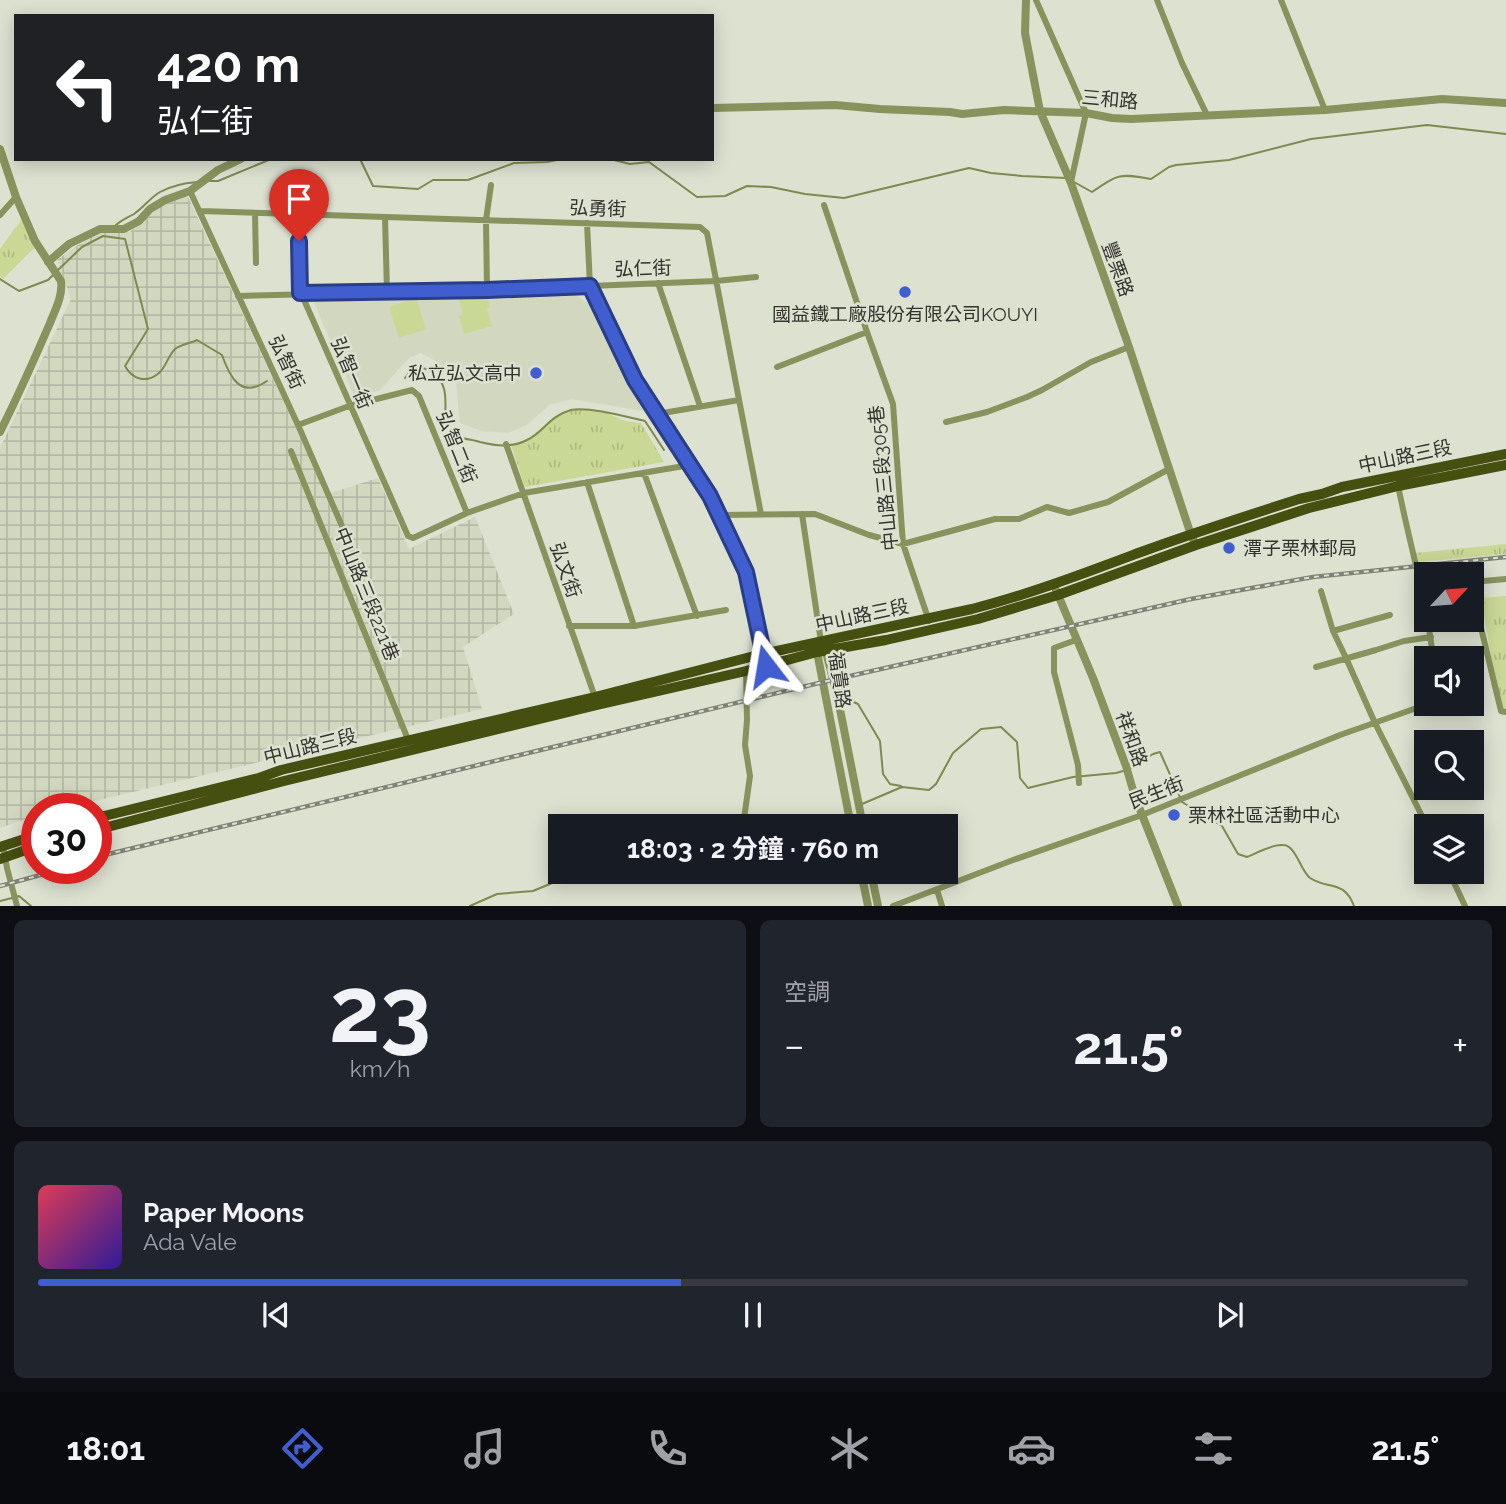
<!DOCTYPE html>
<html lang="zh-TW">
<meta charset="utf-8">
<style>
:root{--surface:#171b24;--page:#20242c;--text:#f1f3f6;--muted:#9ea1a6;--line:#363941;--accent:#405ed0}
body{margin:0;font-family:Raleway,"Noto Sans TC",sans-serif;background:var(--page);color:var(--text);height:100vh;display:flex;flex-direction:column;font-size:26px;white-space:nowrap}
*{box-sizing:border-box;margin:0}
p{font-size:23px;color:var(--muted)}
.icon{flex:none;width:38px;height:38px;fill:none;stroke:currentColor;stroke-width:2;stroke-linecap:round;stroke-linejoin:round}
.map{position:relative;height:906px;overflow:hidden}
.details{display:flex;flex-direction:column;gap:14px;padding:14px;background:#0d0f14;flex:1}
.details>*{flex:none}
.top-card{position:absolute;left:14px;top:14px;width:700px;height:147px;border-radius:0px;box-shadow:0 4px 18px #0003;background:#202124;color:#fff;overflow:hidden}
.needle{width:46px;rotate:64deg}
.tools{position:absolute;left:1414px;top:562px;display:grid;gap:14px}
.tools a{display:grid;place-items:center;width:70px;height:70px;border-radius:0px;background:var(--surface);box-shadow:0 4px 18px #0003;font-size:35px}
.speed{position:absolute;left:21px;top:793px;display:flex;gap:14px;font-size:35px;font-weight:700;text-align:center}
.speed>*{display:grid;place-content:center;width:91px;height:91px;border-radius:50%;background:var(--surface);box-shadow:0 4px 18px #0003;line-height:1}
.speed .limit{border:10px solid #d22;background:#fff;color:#111}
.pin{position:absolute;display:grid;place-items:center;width:60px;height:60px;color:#fff;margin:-72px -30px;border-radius:50% 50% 50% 0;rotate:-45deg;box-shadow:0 0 7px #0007}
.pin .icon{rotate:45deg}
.me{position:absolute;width:77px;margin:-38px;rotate:346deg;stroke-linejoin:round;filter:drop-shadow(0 0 5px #0008)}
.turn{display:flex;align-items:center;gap:24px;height:147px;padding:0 28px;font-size:32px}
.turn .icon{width:91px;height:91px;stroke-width:2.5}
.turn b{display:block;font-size:49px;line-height:60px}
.big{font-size:52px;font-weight:700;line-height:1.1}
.details .widget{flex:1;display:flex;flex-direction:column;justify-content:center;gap:10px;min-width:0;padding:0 24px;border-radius:10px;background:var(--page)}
.details .dial{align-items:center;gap:0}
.dial b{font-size:91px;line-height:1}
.song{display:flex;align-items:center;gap:21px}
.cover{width:84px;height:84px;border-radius:10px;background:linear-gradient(135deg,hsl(350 70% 55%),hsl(250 70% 35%))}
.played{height:7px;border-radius:4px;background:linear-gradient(90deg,var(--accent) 45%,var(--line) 45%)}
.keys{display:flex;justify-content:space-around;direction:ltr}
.heat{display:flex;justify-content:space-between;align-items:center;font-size:38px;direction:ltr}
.details .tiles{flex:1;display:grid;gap:14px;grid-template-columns:1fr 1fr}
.widget:last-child{grid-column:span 2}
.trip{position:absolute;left:548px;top:814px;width:410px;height:70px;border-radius:0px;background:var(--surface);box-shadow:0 4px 18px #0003;font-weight:700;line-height:70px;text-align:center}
.tabs{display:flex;height:112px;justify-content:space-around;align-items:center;background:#090b0e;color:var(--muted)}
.tabs .icon{width:49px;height:49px}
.tabs .active{color:var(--accent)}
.tabs b{font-size:32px;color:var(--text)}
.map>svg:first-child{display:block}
</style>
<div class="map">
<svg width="1506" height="906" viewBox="0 0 1506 906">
<defs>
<pattern id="industrial-grid" width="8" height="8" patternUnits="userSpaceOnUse" patternTransform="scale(1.75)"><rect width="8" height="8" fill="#d2d8c0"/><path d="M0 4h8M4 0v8" fill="none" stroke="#b5baa5"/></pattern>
<pattern id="park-tufts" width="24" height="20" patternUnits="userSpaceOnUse" patternTransform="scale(1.75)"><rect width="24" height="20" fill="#c9d895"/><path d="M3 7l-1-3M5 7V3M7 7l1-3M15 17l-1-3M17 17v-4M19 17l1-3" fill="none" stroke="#adba81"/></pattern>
</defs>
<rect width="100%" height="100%" fill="#dce1d0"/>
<path fill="#d2d8c0" d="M576,295L590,305L643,411L572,399L549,405L527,425L508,433L481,431L460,423L456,382L439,363L421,353L409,358L379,391L354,395L315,305L316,298Z"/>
<path fill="url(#industrial-grid)" d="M187,195L327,494L378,478L409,549L475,517L514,614L463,647L482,709L65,808H37V815L0,828V448L71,299L57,260L95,233L130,232L163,204Z"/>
<path fill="#c9d895" d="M485,291L490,307L487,308L492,326L464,334L459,316L463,314L459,299Z
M416,298L426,329L399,338L389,307Z"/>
<path fill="url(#park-tufts)" d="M22,220L35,247L3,279L0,277V249L15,228Z
M571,409L604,412L625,421L641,423L664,462L525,487L511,445L528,439L558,414Z
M1506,544V554L1416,562L1415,553Z
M1506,596V714L1501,716L1481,598Z"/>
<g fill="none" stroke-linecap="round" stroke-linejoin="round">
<path stroke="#7d894f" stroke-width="2" d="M360,159L373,186L418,189L433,180H468L514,163L547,162L562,159
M610,159L630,164L649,162L697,197L725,196L747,186L771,187L805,194L844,198L969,168L991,173L1022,176L1066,178
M210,181H218L271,159
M1074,182L1092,192C1118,174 1120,173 1151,179L1169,167L1176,165L1229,160L1311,139L1427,125L1506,134
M115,226C121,220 127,218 134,214C143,208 151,197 160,192C171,186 185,183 197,182
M58,270L82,247L103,236L125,239L148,329L125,366C132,379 146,384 159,373C166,367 168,356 175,349C180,345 191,343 197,340L222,355C230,378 241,399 267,381
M0,279L19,291L48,280L54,274
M405,378L412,369C419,367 425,367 432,372C456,389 438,416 450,431C456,439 471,439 480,442C496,446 512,448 527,440C543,433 549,416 571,410C588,406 627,417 645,421L664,450
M842,697L858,704L880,741L883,774L890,784L901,786
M1131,768L1153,754L1160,752L1180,797
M1182,802L1222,826L1238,854L1247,857C1257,853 1272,844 1283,845C1296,845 1300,870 1310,878C1328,890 1344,879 1354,906
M862,804L902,787L929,790L936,784L953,753L981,729L1001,727L1017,742L1020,778L1028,788L1073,777L1116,773L1123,771
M832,822L846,815
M17,897L19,896L31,906
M0,901L12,898
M470,906L497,894L533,891L557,881L589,876L601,872"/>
<path stroke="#87925d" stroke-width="6" d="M1036,0L1086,113L1071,182
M1157,0L1182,63L1207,115
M1281,0L1325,110
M190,191L298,425L352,549
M824,205L867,332L893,404L903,544L929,621
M200,211L700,227L707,233L761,514
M255,213L256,263
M299,214L301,293L408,536L413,538L467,513L524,493L690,465
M0,215L16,197
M385,217L387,292
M587,223L590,286L635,380L710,497L745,572L762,654L766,666
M658,283L700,406
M487,290L486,220L491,185
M238,296L487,290L716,281L756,277
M777,367L867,332
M657,414L739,400
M946,422L987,412L1027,397L1042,390L1091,362L1129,347
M298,425L349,406L412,390L419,396L467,513
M506,444L596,700
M291,451L409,742
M644,473L697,616
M587,482L634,626
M1398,485C1409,543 1427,600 1433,658
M802,514L821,642
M719,515L815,514L869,535L903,544L995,519H1019L1047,507L1069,513L1108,502L1169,469
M1472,582L1477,611L1501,711L1506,712
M1472,582L1506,579
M1321,591L1333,631L1346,658L1375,723L1427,826
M569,626H634L726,610
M1333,631L1390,615
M1076,640L1054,648V672L1078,765L1079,783
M1316,667L1376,650L1404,641L1431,637
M743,826L750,776L745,745L747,720L746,671
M801,826L817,820L828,826L850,821L862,824
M3,846L7,868L17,906
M1449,872L1465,906
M937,890L942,906
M893,906L1013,860L1142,815L1340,735L1428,704"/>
<path stroke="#87925d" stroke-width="8" d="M1026,0L1025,33L1040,111L1071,183L1129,347L1191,535L1196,545
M712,108L835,105L880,109L950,112L962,114L1004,110L1086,113L1112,118L1131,119L1325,110L1442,99L1506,103
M0,149L16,197L35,241L61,281C63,296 55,310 50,323C34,360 18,396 0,432
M48,262L69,244L100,229H124L139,221L150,209L165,200L190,191L218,170L241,159
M1056,590L1093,678L1126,766L1135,797L1178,906
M819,647L817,652L851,826
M825,648L838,699L863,826
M861,872L868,906
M871,872L878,906"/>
<path stroke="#454f10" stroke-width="10" d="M96,818L259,778L281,770L595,697L762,654L972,609C1030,594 1085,573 1141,552C1193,533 1246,516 1299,499L1322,494L1342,487L1506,454
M96,830L284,781L597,705L746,671L817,652L886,640L978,619L1058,595L1196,545L1309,508L1398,486L1506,465
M0,847L37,835
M0,859L37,846"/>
<defs>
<path id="rail" d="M96,857L819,683L1191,599L1313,577L1506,557
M0,886L66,868"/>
</defs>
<use href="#rail" stroke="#808277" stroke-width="4.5"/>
<use href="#rail" stroke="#dce1d0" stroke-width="2" stroke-dasharray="5" stroke-linecap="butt"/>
</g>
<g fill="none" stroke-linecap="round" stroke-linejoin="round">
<defs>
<path id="route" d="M299,241L300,293L487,290L590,286L635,380L710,496L746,572L766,666"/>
</defs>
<use href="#route" stroke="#2a3d87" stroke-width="18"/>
<use href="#route" stroke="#405ed0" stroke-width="12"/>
</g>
<g fill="#405ed0" stroke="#dce1d0" stroke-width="2.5">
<circle cx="905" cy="292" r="7"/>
<circle cx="536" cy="373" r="7"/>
<circle cx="1229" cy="548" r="7"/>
<circle cx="1174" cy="815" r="7"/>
</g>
<g text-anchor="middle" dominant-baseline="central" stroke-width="5" stroke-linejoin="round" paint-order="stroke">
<g font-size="19" fill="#33342e" stroke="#dce1d0">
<text transform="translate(1110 99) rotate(5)">三和路</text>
<text transform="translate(598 208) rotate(2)">弘勇街</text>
<text transform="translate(643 268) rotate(-2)">弘仁街</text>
<text transform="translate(1118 269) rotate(70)">豐栗路</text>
<text transform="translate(287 362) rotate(65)">弘智街</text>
<text transform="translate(352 373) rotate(67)">弘智一街</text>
<text transform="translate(457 447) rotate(68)">弘智二街</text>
<text transform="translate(1405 456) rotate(-12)">中山路三段</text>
<text transform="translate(883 478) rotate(-96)">中山路三段305巷</text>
<text transform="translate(566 570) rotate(71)">弘文街</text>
<text transform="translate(367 594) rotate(68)">中山路三段221巷</text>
<text transform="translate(862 615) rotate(-12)">中山路三段</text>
<text transform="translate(840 680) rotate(82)">福貴路</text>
<text transform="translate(1132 739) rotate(70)">祥和路</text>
<text transform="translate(310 746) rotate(-14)">中山路三段</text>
<text transform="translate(1156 792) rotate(-21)">民生街</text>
</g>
<g font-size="19" fill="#33342e" stroke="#dce1d0" text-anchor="start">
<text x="905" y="314" text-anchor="middle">國益鐵工廠股份有限公司KOUYI</text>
<text x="522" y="373" text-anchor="end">私立弘文高中</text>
<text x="1243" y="548">潭子栗林郵局</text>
<text x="1188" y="815">栗林社區活動中心</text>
</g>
</g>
</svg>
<div class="tools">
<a><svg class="needle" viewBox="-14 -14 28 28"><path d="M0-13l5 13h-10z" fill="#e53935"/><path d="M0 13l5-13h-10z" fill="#9ea1a6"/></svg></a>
<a><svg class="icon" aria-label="sound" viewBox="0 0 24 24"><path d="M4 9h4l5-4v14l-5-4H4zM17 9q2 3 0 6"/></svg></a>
<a><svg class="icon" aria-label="search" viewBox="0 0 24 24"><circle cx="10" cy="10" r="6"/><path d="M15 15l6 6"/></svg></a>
<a><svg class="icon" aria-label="layers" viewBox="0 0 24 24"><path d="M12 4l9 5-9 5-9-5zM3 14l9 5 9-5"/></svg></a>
</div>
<div class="speed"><div class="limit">30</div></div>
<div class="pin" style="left:299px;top:241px;background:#d93025"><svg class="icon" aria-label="arrive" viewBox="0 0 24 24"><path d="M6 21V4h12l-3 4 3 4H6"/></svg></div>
<svg class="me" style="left:766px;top:666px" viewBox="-20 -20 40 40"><path d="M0-17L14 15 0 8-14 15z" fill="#405ed0" stroke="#fff" stroke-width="4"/></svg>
<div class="trip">18:03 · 2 分鐘 · 760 m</div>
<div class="top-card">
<div class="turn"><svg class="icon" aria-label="left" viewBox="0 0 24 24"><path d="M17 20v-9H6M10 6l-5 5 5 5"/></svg><div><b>420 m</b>弘仁街</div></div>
</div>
</div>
<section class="details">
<div class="tiles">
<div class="widget dial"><b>23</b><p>km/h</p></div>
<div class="widget"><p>空調</p>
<div class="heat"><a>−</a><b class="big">21.5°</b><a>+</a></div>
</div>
<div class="widget">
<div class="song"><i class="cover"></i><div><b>Paper Moons</b><p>Ada Vale</p></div></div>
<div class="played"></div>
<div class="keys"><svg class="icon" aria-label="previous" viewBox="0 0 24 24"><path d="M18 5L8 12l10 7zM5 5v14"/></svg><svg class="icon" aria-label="pause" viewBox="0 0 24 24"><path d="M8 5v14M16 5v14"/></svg><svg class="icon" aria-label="next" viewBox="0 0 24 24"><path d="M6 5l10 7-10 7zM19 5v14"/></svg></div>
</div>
</div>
</section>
<nav class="tabs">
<b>18:01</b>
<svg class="icon active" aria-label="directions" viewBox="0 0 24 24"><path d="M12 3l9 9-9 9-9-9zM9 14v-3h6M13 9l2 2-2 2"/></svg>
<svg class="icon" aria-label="music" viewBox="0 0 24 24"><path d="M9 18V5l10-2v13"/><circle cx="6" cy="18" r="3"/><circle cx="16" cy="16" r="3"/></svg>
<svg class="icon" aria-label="phone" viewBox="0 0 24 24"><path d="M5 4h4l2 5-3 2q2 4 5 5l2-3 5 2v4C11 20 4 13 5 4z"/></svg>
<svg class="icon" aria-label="climate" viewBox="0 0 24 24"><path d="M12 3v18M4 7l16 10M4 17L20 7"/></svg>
<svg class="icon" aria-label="car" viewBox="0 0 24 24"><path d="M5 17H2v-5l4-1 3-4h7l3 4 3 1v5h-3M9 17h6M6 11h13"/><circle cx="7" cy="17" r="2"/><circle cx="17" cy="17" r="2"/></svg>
<svg class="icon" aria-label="filters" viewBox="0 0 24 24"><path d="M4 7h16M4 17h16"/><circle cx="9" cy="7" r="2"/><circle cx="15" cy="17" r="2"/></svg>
<b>21.5°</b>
</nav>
